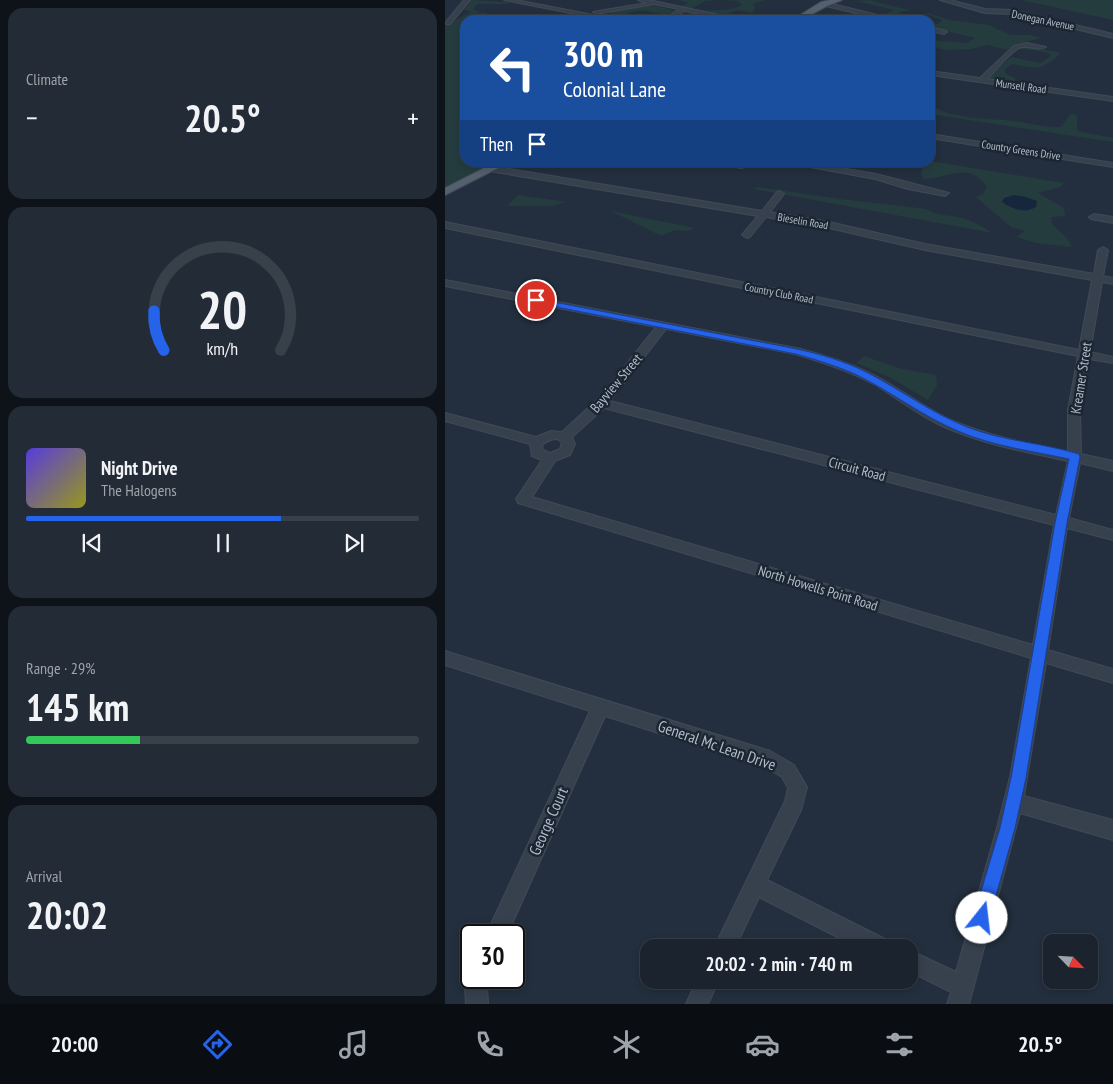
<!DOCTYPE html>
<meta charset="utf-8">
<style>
:root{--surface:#1a232e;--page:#232b36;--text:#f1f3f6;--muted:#9fa4aa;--line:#38404a;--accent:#2563eb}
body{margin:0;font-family:"PT Sans Narrow",sans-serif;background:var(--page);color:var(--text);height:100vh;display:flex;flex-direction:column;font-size:19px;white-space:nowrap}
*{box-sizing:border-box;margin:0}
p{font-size:16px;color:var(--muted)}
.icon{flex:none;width:28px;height:28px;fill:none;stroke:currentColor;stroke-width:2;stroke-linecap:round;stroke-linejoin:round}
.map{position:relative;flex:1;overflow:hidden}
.details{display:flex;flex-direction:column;gap:8px;padding:8px;background:#0e1319;width:445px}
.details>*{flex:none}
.top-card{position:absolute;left:15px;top:15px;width:475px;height:152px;border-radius:15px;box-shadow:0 2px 8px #0003,0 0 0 1px var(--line);background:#1a4fa0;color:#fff;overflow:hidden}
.needle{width:32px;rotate:115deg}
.fabs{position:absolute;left:598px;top:934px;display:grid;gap:10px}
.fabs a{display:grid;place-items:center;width:55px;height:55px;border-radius:10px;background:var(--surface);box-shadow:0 2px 8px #0003,0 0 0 1px var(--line);font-size:25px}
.speed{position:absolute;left:15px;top:924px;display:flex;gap:10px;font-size:25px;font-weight:700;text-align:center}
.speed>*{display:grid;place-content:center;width:65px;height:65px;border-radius:50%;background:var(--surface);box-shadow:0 2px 8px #0003,0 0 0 1px var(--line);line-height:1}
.speed .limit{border:2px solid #111;border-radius:8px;background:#fff;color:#111}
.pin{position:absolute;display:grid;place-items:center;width:42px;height:42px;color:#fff;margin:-21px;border:2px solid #fff;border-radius:50%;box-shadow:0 1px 5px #0007}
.me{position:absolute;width:55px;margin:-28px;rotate:16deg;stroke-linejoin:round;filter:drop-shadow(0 0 4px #0008)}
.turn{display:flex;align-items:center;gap:18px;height:105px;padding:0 20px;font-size:22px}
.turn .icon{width:65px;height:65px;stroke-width:2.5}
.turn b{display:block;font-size:35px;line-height:42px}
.then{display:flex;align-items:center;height:48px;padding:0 20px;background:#0003;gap:10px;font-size:19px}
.big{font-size:38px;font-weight:800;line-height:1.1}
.details .card{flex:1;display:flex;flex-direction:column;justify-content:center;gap:8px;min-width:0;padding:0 18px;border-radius:15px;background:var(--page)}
.details .dial{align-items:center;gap:0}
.dial svg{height:130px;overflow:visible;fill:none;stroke:var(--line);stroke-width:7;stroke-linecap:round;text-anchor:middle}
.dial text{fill:var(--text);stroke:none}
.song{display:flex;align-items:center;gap:15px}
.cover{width:60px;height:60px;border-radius:8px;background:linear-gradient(135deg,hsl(250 70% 55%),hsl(60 70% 35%))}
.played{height:5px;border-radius:2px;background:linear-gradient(90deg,var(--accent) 65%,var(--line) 65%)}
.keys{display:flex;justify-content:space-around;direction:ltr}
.heat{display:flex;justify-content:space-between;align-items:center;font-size:28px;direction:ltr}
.charge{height:8px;border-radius:4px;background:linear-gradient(90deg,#34c759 29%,var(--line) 0)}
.trip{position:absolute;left:195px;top:939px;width:278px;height:50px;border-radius:15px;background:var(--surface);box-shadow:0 2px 8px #0003,0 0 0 1px var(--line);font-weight:800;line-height:50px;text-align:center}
.menu{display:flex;height:80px;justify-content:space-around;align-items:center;background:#0a0e12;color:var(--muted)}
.menu .icon{width:35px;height:35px}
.menu .on{color:var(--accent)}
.menu b{font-size:22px;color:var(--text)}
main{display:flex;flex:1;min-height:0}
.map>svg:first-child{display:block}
</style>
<main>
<section class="details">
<div class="card"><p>Climate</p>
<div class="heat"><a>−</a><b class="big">20.5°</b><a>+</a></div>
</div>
<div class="card dial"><svg viewBox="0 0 100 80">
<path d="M14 69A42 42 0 1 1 86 69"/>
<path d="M14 69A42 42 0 0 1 8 45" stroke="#2563eb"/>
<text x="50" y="56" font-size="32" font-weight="700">20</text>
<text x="50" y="72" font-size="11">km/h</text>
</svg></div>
<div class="card">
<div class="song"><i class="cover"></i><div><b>Night Drive</b><p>The Halogens</p></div></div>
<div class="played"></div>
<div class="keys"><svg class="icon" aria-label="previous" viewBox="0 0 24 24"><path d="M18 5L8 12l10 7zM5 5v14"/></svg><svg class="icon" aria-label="pause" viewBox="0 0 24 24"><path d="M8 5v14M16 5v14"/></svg><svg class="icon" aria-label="next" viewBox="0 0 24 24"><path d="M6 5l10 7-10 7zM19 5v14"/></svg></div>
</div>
<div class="card"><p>Range · 29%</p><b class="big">145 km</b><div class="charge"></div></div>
<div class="card"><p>Arrival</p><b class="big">20:02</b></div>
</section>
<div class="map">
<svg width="668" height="1004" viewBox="0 0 668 1004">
<rect width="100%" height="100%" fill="#232f3e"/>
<path fill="#253c3f" d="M27,0L65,2L62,4H33L28,8L35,13L38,12L55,18L74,20H20V162L60,163L0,192V23C9,24 14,16 23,14L25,11L19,10Z
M233,0H320L308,4L310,8L307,13L293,10L279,15L253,10C268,10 283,12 297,5L293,1L274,0L260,1L247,8L235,7L244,3Z
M423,0L464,10L466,11H456L454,14L458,17L452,19L429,14L443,13L449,10L411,1Z
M576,0H668V20Z
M202,6H212L230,11C219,19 206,9 192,11C184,12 177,16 169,16L165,13L171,10Z
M484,13L504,20L544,25L565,35H585L596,38L573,44L562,50L542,45L526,49L502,50L485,47V40L521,43L530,38L485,27V25L494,23L498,20L480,14Z
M585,47L616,53C595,72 593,68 567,64L559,70L561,74L570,78V83L542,79L566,57L595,63L606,56L604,53L574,48Z
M485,104C505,120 545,118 569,121C585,123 600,128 616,127L625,114L632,115V131L668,138V142L485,114Z
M485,161L619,183L615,187L593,193L619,208L620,216L606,217L607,224L622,238L627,247L591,243L571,237L580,231L566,227L531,197L538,194L542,186C521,161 506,178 479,179L476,174L478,168L464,163Z
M312,187L395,199L482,209C495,217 499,214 512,217C525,219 536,226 548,233L309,189Z
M73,195L121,202L108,206H62Z
M166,211L249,228L242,231L229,230L216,236Z
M419,356L457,369L491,375L492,385L483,400L444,377L411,363Z"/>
<path fill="#16263d" d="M569,195L581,197L592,201L591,207C579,214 568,209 557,202L559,198Z"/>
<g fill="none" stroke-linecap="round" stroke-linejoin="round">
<defs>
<path id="minor" d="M19,0H25L5,24H1V22Z
M59,0H71L174,20H161Z
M193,0H204L297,20H285L239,11L226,20H219L234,9L209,4L151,14L148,12L202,3Z
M495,0H505L540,9L568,10L668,34V38L568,14L540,13Z
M379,2L449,19L450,20H439L377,5Z
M485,27L501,31L502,32L499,34L485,31Z
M582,43L601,47C594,52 583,44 574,48C565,52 550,71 542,79L668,97V101L485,75V71L535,78L569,46Z
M485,134L668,163V167L485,138Z
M264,162H316L296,168Z
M338,162H360L431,174L504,193L500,196L463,189L430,179Z
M47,166L317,211L332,192L335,191L339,194L325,212L384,222L480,244L649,274L653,250L658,247L663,250L658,276L668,278V284L657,282L645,352L668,357V363L644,359L635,410L636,454L668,461V471L635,463L624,518L668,530V540L622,528L603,650L668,669V683L601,663L579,796L668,820V840L575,813L524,1004H502L506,992L464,971V950L511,972L552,828L565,777L586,658L73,503L71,499L97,460L87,456L85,444L0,421V413L91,437L106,431L117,432L155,397L211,327L0,286V280L356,349C384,357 412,365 438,380C461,393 482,409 506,420C543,436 584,444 623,452V410L633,356L0,228V222L634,350L647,280L480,250L384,228L321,217L305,237L302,238L297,235L313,216L44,171L43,169ZM221,329L350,354C377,362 404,371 429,384C452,398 473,415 497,426C537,444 580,452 623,461L611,515L165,401ZM159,408L609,525L588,645L87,497L110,461L125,455L130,444L127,437ZM112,439L117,442L115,449L105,453L98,450L97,445C102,441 106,439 112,439Z
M649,214L668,217V223L646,219L644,217Z
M0,651L325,751L349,765L362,787L356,810L322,880L444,941L447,948H414L314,897L290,948H269L340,801L343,788L337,777L320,767L160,716L62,935H41L145,711L0,665Z
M26,971V978H45L42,986L43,1004H21L20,986Z
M252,980H274L263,1004H241Z"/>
<path id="major" d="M385,0H397L382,6L356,20H347L376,2Z
M51,162H65L0,195V188Z"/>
</defs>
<use href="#minor" stroke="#404a57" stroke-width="2"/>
<use href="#major" stroke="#404a57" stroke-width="2"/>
<use href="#minor" fill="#37414e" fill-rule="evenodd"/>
<use href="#major" fill="#55606e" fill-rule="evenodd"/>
</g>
<path fill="#2563eb" stroke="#184099" d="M88,298L352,349C375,354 399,361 421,372C455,389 486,413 522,427C558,441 597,443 634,454L635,457L622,523L581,778L570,828L543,924L537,926L531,924L528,918L555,828L566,778L610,523L624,459C587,451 547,446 513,431C477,416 447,392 412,375C392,366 372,360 351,354L91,303L88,302Z"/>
<g text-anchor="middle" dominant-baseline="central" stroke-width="5" stroke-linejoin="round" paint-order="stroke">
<g font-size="11" fill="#b3bcc9" stroke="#1c2633">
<text transform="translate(598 20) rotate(12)">Donegan Avenue</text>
<text transform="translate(576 86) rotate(8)">Munsell Road</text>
<text transform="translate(576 150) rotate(9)">Country Greens Drive</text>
<text transform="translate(358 221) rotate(10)">Bieselin Road</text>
<text transform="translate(334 293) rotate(11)">Country Club Road</text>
</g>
<g font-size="14" fill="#b3bcc9" stroke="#1c2633">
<text transform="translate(636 378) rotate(-81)">Kreamer Street</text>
<text transform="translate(171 383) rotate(-50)">Bayview Street</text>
<text transform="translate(412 469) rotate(15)">Circuit Road</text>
<text transform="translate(373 588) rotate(17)">North Howells Point Road</text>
</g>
<g font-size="16" fill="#b3bcc9" stroke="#1c2633">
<text transform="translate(272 745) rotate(19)">General Mc Lean Drive</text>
<text transform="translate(103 821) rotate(-66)">George Court</text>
</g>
</g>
</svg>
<div class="fabs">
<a><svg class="needle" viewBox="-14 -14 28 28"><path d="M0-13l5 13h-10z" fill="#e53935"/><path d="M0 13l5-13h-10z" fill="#9fa4aa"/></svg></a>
</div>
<div class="speed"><div class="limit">30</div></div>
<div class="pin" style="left:91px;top:300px;background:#d93025"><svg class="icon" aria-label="arrive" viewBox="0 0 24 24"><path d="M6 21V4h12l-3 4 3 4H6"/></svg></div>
<svg class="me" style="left:537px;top:918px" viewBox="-20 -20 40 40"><circle r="19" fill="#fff"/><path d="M0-13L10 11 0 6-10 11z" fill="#2563eb"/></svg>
<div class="trip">20:02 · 2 min · 740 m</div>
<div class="top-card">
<div class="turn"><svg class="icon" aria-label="left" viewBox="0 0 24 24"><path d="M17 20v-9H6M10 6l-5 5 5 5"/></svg><div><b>300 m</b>Colonial Lane</div></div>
<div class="then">Then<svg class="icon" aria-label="arrive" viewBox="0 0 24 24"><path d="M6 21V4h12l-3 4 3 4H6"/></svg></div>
</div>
</div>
</main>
<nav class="menu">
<b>20:00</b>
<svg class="icon on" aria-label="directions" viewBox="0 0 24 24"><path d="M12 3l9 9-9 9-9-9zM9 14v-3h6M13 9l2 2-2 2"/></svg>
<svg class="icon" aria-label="music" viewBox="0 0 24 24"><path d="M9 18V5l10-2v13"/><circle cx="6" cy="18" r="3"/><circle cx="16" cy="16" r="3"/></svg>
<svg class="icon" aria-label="phone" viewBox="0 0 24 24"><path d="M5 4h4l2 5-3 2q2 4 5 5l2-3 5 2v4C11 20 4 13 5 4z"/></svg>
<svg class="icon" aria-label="climate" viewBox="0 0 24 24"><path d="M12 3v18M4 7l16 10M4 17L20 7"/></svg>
<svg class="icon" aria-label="car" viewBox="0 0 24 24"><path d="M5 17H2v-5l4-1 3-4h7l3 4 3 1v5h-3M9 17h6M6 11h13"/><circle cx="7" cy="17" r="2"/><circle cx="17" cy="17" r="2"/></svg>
<svg class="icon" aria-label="filters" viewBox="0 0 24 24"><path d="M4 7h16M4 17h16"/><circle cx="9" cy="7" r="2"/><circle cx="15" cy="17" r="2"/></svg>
<b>20.5°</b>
</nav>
